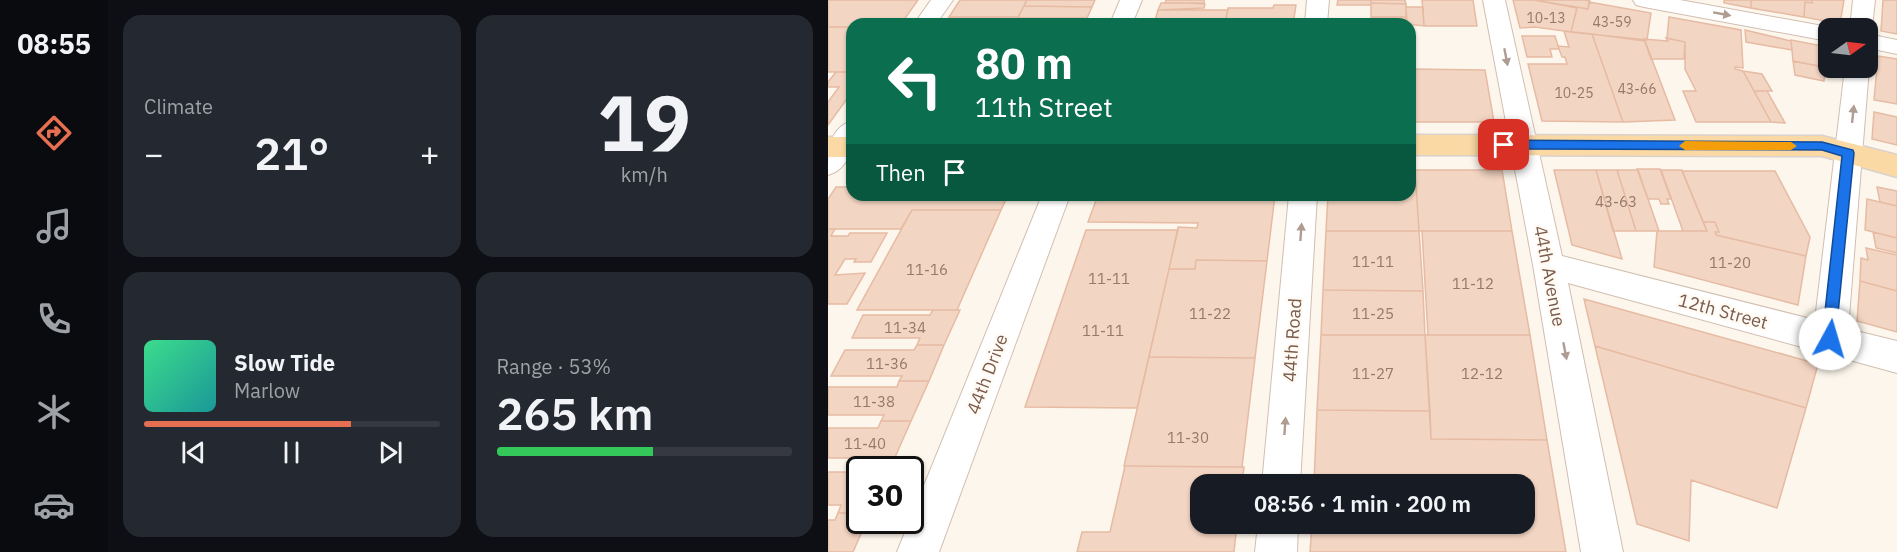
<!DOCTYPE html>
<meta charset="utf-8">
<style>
:root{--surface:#171b24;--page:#242831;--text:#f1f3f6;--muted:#9ea1a6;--line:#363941;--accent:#e76f51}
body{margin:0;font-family:"IBM Plex Sans",sans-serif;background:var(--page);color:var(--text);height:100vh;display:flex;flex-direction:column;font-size:22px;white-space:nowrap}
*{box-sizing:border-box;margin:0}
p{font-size:20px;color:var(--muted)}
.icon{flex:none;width:33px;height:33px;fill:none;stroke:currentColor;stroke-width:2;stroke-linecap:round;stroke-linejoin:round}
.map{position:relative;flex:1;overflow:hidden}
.details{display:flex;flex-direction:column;gap:15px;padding:15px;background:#0d0f14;width:720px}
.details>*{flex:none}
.guide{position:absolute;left:18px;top:18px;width:570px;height:183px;border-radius:18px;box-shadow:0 2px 4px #0004;background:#0b6e4f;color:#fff;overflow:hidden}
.needle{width:39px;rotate:76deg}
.buttons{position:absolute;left:990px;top:18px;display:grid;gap:12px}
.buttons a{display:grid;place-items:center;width:60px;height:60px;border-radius:12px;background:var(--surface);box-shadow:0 2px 4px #0004;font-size:30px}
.speed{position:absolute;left:18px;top:456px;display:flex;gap:12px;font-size:30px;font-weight:700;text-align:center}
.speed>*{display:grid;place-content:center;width:78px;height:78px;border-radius:50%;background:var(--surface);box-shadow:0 2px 4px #0004;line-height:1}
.speed .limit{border:3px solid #111;border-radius:9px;background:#fff;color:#111}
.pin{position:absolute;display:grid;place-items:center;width:51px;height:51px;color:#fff;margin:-26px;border-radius:12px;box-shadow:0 3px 9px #0006}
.me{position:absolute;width:66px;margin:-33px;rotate:6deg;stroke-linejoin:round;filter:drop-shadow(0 0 4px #0008)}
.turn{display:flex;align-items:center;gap:21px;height:126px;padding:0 30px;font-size:27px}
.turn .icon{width:78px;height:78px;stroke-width:2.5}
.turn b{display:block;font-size:42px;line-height:51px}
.then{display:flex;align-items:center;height:57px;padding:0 30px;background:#0003;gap:12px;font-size:22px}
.big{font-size:45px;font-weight:600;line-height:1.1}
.details .widget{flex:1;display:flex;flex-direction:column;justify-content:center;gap:9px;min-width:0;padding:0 21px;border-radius:18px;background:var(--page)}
.details .dial{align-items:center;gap:0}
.dial b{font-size:78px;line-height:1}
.song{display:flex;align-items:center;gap:18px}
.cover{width:72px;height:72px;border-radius:9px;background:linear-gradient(135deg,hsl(150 70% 55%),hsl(180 70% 35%))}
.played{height:6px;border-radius:3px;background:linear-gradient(90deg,var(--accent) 70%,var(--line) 70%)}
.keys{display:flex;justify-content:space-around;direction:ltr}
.heat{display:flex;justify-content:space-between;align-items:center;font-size:33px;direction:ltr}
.charge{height:9px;border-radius:4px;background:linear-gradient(90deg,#34c759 53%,var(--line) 0)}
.details .tiles{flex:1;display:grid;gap:15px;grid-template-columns:repeat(2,1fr)}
.trip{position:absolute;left:362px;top:474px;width:345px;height:60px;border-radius:18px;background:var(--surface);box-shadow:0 2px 4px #0004;font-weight:600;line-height:60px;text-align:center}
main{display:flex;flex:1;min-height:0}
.dock{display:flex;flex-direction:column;width:108px;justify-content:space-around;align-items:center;background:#090b0e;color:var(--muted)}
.dock .icon{width:42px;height:42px}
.dock .current{color:var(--accent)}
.dock b{font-size:27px;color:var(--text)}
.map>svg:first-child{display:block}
</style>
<main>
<nav class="dock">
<b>08:55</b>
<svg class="icon current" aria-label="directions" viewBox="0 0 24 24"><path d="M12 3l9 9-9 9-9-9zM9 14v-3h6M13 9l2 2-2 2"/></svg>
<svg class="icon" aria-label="music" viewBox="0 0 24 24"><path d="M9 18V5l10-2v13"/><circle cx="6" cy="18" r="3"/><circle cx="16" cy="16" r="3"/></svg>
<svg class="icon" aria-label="phone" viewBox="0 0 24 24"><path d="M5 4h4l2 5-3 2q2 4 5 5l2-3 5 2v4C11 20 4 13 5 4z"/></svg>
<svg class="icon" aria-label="climate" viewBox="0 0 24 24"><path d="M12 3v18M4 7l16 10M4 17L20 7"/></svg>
<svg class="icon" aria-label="car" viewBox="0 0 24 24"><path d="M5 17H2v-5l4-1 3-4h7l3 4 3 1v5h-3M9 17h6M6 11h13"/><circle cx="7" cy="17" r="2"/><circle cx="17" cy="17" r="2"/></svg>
</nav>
<section class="details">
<div class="tiles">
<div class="widget"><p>Climate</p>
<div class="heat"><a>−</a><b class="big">21°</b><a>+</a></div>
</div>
<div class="widget dial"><b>19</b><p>km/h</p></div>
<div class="widget">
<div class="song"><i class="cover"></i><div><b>Slow Tide</b><p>Marlow</p></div></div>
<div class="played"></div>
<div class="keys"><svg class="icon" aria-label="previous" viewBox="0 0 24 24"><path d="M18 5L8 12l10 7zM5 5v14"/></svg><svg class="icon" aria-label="pause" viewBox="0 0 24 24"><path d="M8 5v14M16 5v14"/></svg><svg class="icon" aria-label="next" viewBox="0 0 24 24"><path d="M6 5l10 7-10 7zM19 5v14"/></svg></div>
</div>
<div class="widget"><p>Range · 53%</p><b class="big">265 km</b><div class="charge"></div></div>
</div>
</section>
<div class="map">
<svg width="1069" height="552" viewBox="0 0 1069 552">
<rect width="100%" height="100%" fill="#fdf6ec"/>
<path fill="#f3d5c3" stroke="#e6bba3" stroke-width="1.5" d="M0,0H90L73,24H24V27H0Z
M132,0H199L190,17H121Z
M199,0H267L264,7L196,6Z
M338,0H376V3H337Z
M510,0H543V5H509Z
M543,0H577L578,4L543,3Z
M594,0H645L649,26H596Z
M685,0H706L749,8L743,32L707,27L692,28Z
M706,0H756L762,1L760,9Z
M896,0H923V8L896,3Z
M923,0H984V3L977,2L976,17L923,8Z
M984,0H1016L1012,24L976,17L977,2L984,3Z
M1055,0H1069V34L1053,31Z
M761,2L823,13L819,40L743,32L749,7L760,9Z
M333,3H360L377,4L376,8L330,10Z
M543,3L578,4V17H543Z
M446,5H468L465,24H397L400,8H445Z
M196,6L264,7L259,18H190Z
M578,7H595L596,26L579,24Z
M330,10H400L397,24H326Z
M121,17H190L186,24H116Z
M543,17H578L579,24H543Z
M841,17L913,30L915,68L907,67V69L915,71L943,122H868L855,91H868L857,69V42L839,38Z
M190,18H259L256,24H186Z
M0,27H24V72H0Z
M917,30L963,41L964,50L918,42Z
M736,31L764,34L795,122L714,121L700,64H739L737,57H734L730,46L741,47Z
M764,34L817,41L847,120L795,122Z
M694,36H727L731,49H722L724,57H699Z
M838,38L857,42L856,59H823L816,39L840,41Z
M963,40L1000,47V68L1005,69L965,61Z
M1050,56L1069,59V104L1046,100Z
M965,61L997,67L996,81L967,75Z
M582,69L657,70L666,122H582Z
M915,71L934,74L944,91H926Z
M8,72H24V92L0,125V102L11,87H0V82Z
M926,91H939L957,123L943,122Z
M1046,112L1069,117V145L1044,139Z
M809,169H832L843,199H839L841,204H833L831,199H820Z
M582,170H587L591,231H498L500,195H582Z
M587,170H674L684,231H591Z
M726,170H768L794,259L744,245Z
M768,170H789L808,231H785Z
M789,170H810L831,231H808Z
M833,170H854L879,231H855Z
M854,171H947L982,237L978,256L888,235L887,232H891L887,222H875Z
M8,187H24V195H180L173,210H84L73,229H0V199Z
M1049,187L1069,191V206L1052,202Z
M270,195H447L439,261L368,260L367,269H341L350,227L369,228L370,223L260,222Z
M1039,199L1069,206V238L1037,230Z
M84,210H173L129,310H29Z
M875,222H887L891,232H887L888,235L978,256L970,305L826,267L829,231H879Z
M0,229H7L3,236H20L22,233H59L43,262H26L28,259H17L7,275L37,273L19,304H0Z
M258,230H350L309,408L197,407Z
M498,231H591L595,291L495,290Z
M594,231H684L702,335H600Z
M1045,232L1069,238V253L1048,248Z
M1038,248L1069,255V291L1032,281L1033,258L1040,260Z
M368,260L439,261L427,358L321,357L341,269H367Z
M1032,281L1069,291V332L1029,321Z
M495,290L595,291L597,335H493Z
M756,299L990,364L978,408L767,346Z
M105,310H132L116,345H89L92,338H24L35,315H102Z
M493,335H597L602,411L489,410Z
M597,335H702L719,440L603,439Z
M89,345H116L101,381H71L74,376H3L17,350H86Z
M767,346L978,408L949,508L863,480L861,541L809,524Z
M321,357L427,358L414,467L296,466Z
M71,381H101L83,421H53L56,415H0V387H69Z
M489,410L602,411L603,439L719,440L738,552H482L484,524H696V484H486Z
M53,421H83L64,464H32L35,458H0V428H50Z
M32,464H64L61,470H32V513H10L13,505H0V472H28Z
M297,466L416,467L414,484H372V524H409L406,552H249L254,532H282Z
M10,513H32V520H39L25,552H0V520H7Z"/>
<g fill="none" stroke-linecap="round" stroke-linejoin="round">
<defs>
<path id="minor" d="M103,0H125L108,24H86Z
M292,0H314L304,24H282Z
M479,0H501L499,24H477Z
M655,0H677L734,256L987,320L1017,68H1040V66L1041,68L1020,329L1069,341V373L740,283L795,552H753L705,265Z
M805,0H852L1006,28H1000V41L816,7L808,5Z
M1025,0H1047L1044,28L1041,33L1040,28H1022Z
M1040,34L1069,40V54L1040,48Z
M24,121C24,143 25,167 0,175C0,153 0,128 24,121Z
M214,195H242L111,552H69Z
M461,195H489L472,484H434Z
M430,524H470L469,552H427Z"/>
<path id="major" d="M582,135L994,136L1069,155V177L994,156L582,155Z
M0,137H24V157H0Z"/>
</defs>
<use href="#minor" stroke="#d1beb0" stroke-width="2"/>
<use href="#major" stroke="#dad1cd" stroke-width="3"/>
<use href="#minor" fill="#fff" fill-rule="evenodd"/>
<use href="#major" fill="#fbd9a5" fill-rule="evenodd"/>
</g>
<defs><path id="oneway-solid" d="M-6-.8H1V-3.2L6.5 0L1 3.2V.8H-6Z" transform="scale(1.5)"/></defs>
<g fill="#af9d94">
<use href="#oneway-solid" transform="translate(894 14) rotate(10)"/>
<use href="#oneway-solid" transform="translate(678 57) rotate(79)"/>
<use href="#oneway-solid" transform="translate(1025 114) rotate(-84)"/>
<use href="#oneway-solid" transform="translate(473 232) rotate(-86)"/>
<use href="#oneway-solid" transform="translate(737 351) rotate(79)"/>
<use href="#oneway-solid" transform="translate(457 426) rotate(-86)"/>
</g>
<path fill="#1a73e8" stroke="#114b97" stroke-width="1.5" d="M676,140L994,142L1025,150L1026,153L1007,344L1002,346L996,344L994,339L1014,156L994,150L676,149L671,145Z"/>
<path fill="#f59e0b" d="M857,141L963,142L969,146L963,150H857L851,146Z"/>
<g text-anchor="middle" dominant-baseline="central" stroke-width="5" stroke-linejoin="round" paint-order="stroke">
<g font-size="14" fill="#987a6a">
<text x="718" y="18">10-13</text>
<text x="784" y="22">43-59</text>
<text x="809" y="89">43-66</text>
<text x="746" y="93">10-25</text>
</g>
<g font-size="15" fill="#987a6a">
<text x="788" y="201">43-63</text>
<text x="545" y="261">11-11</text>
<text x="902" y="262">11-20</text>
<text x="99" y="269">11-16</text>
<text x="281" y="278">11-11</text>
<text x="645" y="283">11-12</text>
<text x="382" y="313">11-22</text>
<text x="545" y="313">11-25</text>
<text x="77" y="327">11-34</text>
<text x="275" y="330">11-11</text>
<text x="59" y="363">11-36</text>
<text x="545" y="373">11-27</text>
<text x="654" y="373">12-12</text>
<text x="46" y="401">11-38</text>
<text x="360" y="437">11-30</text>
<text x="37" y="443">11-40</text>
</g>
<g font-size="18" fill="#7a5c4d" stroke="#fffaf3">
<text transform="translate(722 276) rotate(79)">44th Avenue</text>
<text transform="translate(895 311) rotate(15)">12th Street</text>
<text transform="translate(464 340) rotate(-86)">44th Road</text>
<text transform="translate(159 374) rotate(-69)">44th Drive</text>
</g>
</g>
</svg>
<div class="buttons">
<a><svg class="needle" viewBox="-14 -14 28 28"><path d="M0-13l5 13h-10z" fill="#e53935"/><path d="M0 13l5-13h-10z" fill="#9ea1a6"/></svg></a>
</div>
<div class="speed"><div class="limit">30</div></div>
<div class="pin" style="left:676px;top:145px;background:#d93025"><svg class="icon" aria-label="arrive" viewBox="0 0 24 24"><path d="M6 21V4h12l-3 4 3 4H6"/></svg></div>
<svg class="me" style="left:1002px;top:339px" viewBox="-20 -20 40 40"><circle r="19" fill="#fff"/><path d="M0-13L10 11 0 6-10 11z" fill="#1a73e8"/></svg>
<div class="trip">08:56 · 1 min · 200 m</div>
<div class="guide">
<div class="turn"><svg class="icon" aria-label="left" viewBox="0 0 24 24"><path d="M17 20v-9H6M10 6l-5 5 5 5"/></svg><div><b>80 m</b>11th Street</div></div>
<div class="then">Then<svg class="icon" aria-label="arrive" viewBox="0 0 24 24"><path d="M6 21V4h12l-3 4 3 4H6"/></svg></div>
</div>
</div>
</main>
